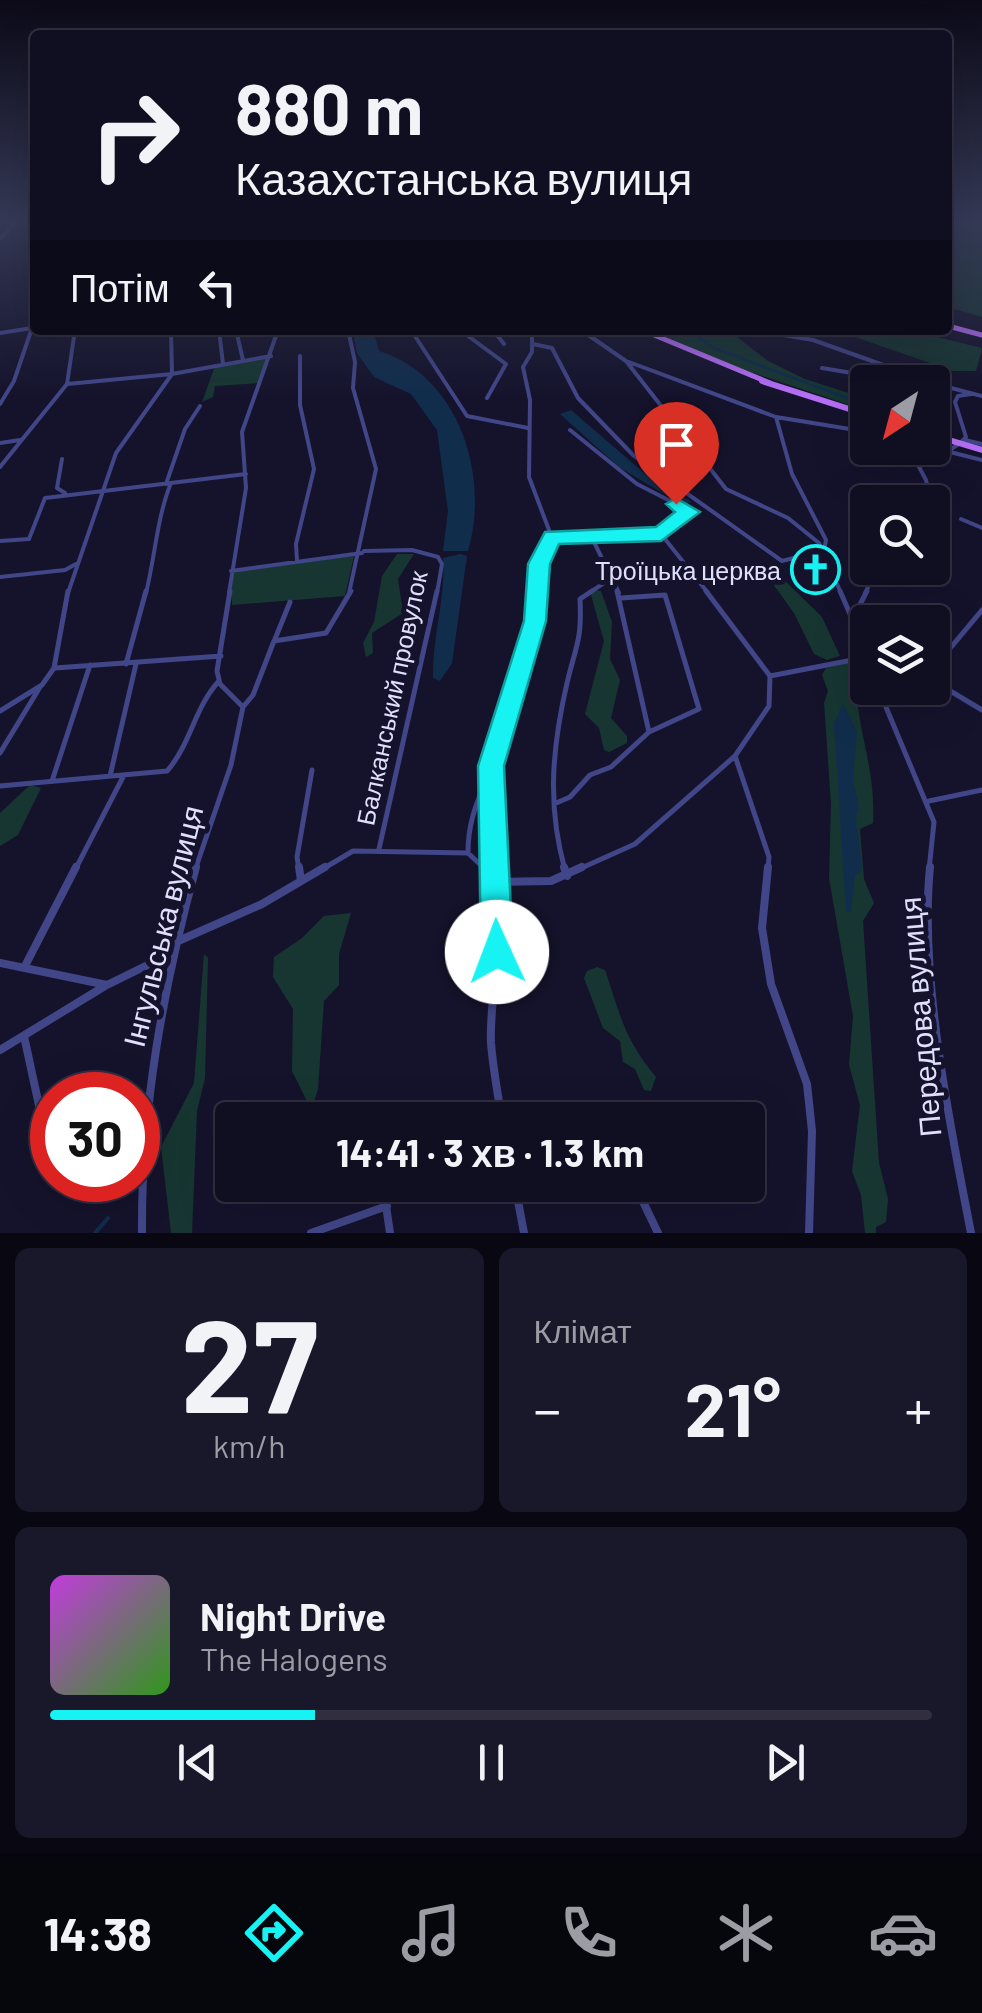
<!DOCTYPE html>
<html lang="uk">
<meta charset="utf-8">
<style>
:root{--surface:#100e21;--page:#19172a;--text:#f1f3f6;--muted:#9c9ca5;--line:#302e3f;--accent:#17f2f2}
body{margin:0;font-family:Barlow,sans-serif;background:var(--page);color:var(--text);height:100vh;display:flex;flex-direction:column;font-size:38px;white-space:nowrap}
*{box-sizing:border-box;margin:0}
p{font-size:32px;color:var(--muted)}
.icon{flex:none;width:55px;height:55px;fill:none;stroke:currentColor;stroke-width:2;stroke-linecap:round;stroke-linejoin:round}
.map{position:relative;height:1233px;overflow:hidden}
.details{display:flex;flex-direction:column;gap:15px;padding:15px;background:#090812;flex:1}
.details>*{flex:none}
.guide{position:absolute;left:30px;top:30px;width:922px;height:305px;border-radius:10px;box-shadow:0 10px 40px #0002,0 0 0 2px var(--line);background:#100e21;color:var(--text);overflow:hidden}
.needle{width:65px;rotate:216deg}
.buttons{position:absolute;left:850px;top:365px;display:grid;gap:20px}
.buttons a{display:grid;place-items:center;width:100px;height:100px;border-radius:10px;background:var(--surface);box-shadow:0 10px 40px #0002,0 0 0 2px var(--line);font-size:50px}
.speed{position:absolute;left:30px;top:1072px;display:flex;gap:20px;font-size:50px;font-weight:700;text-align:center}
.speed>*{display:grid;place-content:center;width:130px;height:130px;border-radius:50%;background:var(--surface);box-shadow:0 10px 40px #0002,0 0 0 2px var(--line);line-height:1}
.speed .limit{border:15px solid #d22;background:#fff;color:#111}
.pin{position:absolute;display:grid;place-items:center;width:85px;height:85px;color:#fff;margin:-102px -42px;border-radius:50% 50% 50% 0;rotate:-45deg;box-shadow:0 0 10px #0007}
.pin .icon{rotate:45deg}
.me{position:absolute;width:110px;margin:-55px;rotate:358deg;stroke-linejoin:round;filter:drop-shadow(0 0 8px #0008)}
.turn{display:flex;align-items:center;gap:35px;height:210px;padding:0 40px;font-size:45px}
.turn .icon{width:130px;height:130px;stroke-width:2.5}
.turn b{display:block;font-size:70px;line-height:85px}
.then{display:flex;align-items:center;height:95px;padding:0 40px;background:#0003;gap:20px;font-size:38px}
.big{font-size:75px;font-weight:700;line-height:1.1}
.details .tile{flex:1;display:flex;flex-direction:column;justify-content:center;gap:15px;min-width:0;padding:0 35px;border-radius:15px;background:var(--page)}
.details .dial{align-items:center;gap:0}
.dial b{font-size:130px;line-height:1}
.song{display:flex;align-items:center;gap:30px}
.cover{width:120px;height:120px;border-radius:15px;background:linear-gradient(135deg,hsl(290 70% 55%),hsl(110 70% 35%))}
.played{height:10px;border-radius:5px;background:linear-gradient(90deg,var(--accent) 30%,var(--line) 30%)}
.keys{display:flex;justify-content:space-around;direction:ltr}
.heat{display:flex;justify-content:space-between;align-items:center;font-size:55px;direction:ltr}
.details .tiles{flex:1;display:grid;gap:15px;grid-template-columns:1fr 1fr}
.tile:last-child{grid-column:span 2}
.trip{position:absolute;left:215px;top:1102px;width:550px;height:100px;border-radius:10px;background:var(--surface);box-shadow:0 10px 40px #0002,0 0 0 2px var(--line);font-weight:700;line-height:100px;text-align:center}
.menu{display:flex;height:160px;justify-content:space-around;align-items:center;background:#06060d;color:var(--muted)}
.menu .icon{width:70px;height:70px}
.menu .on{color:var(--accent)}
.menu b{font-size:45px;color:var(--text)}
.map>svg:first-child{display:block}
</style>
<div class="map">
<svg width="982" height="1233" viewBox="0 0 982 1233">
<rect width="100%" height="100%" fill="#15132c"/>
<path fill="#173631" d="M948,223L982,224V317L948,307Z
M651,330L732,333L768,361L805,379L867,399V411L727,364Z
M835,330H908L982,348L976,371H953Z
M269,357L258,383L215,386L213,397L202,402L215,366Z
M397,554H414L398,579L403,613L372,633L373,653L366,657L363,643L374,622L382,576Z
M354,556L345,596L232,605V572Z
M775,571L822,617L840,656L827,660L814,654L794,613L768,577Z
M596,590L601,591L612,622L610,659L620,680L611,718L627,736V743L609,752L604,750L599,728L585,714L604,641L591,595Z
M861,659L862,666L851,667L859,683L867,685H856C858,734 876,770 873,823L860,829L864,879L874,903L863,921L879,1163L888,1199L886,1222L876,1227V1233H865L861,1195L852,1171L860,1105L849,1065L853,1016L829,878L831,804L824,703L828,691L822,675L826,668Z
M30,785L41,788L18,835L0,846V813Z
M351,913L339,954V985L324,1001L318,1089L314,1102L308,1103L292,1071L293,1009L273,977L274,957L302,938L324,916Z
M204,954L208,958L205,1078L197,1111L192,1233H171L161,1147L194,1083Z
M597,967L605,970C620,1014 624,1039 656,1077L651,1091L644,1090L635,1069L623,1062L620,1041L603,1028L584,978L587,971Z"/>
<path fill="#112d4c" d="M359,330H373L379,351C460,376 490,477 468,551H443L448,511L437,430L411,394L374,377L357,353L353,333Z
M571,410L643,472L692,502L681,504L619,467L560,414Z
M460,554L467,556L452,663L440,681L433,678C432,637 446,598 443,558Z
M843,703L857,732L853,780L859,806L856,817L862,870L855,876L851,913L846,911L834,724Z"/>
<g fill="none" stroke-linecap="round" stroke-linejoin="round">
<path stroke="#112d4c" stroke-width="2.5" d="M688,330L714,348L868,406
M932,429L948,435"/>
<path stroke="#112d4c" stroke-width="4" d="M95,1233L108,1218"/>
<path stroke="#414688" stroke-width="4" d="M0,239L15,223
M35,269V325
M219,330L223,364
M236,330L243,360
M348,330L355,362L353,388L376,469L349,593
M411,330L467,416L528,428
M460,330L506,364L487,398
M493,330L504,344
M532,330V352L523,367L530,400L529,477L552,538L539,564L537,593
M581,330L626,361L726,489L788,518L819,543L841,593
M754,330L813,340L931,382
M0,333L32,328
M533,344L552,348L578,398L633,455L782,561L824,550
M629,362L776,417L868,432
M822,368L858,374
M932,383L982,396
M67,384L172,374L271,356
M0,404L14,381L32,328
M776,417L792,474L826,540L824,550
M570,430L637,484L690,511L661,534L708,593
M965,440L982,444
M0,443L20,440
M905,448C929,455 949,457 966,437L955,402L958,396L971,394
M911,452L926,480L931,502
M950,452L982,460
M62,459L57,488L65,493
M0,467L67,384L75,330
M166,484L185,429L200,406
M932,511V527
M961,519L982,528
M552,538L661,534
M592,538L619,593
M0,541L29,539L45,498L246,474
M364,551L412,550L438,557L442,564L437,593
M297,561L296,544L314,469L300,405V356
M610,569L656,566
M231,571L362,553
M0,577L65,570L76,564
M68,593L116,453L172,374L171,330
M146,593C155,557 157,517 171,483
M229,593L246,488L242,432L278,330
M589,593L613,577
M865,593L878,568"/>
<path stroke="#414688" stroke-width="5" d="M230,591L217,671L220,684L243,707
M617,591L649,732
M840,591L868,655
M854,616L867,591
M275,639L290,602
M126,664L146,591
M55,668L221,656
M932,670L982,610
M770,676L868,657
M932,680L982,710
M878,688L934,822L929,870
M0,711L42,685L54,668L68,591
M0,753L40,687
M735,756L769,857L768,870
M491,768V870
M110,776L136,664
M52,781L90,665
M0,786L167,771C191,744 194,708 219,681
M929,801L982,790
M554,804L570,797L590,775L611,767L649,732L699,709L665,595L621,598
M379,849L437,591
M75,870L123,777
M195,870L231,765L243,707L253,695L274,641L326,633L351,591
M299,870L297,857L312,770
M321,870L353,851L468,853
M486,870L468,853C468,816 480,798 492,764C510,709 533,649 537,591
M565,870C547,806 552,748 567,683C576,645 582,641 580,599L592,591
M577,870L635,844L735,756L769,706L770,676L706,591"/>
<path stroke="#414688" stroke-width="8" d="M299,867L301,881
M484,867C514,917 488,988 491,1043C493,1069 498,1095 502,1120
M491,867V872
M564,867L567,876
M768,867L762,928L771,984L807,1084L812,1131L809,1233
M930,867C919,977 950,1124 971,1233
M493,882L551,881L582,867
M176,942L262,904L325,867
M0,963L107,985L174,952
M25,966L76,867
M24,1036L49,1152
M0,1050L105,986
M383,1185L390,1233
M515,1185L524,1233
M635,1185L658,1233
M142,1233C141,1108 163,988 196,867
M311,1233L387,1206"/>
<path stroke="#b66ef7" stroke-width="5" d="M948,326L982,335
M642,330L770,383"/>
<path stroke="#b66ef7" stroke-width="6" d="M762,381L868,415
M932,435L982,450"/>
</g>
<linearGradient id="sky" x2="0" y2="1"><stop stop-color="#0c0a18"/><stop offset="0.56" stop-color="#353956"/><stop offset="1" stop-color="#353956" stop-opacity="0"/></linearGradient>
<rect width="982" height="396" fill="url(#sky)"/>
<path fill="#17f2f2" stroke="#0f9d9d" stroke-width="2.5" d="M676,498L700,512L661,541L559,544L550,564L546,621L504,766L513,952L508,963L497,968L486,963L481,952L478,766L524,621L528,564L545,532L656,527L675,512L666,504Z"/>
<defs>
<symbol id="church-ring" viewBox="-11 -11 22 22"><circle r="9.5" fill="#15132c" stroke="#17f2f2" stroke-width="1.5"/><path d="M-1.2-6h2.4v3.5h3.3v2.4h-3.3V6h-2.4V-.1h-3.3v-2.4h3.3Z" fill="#17f2f2"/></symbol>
</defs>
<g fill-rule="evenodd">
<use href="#church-ring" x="788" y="542" width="55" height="55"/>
</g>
<g text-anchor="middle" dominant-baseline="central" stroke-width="10" stroke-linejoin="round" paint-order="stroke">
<g font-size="25" fill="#e0e0fd" stroke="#15132c" text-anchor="end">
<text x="781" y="570">Троїцька церква</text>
</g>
<g font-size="25" fill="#e0e0fd" stroke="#15132c">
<text transform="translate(391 698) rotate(-78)">Балканський провулок</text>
</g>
<g font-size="30" fill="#e0e0fd" stroke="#15132c">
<text transform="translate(162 926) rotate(-76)">Інгульська вулиця</text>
<text transform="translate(919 1017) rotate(-95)">Передова вулиця</text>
</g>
</g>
</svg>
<div class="buttons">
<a><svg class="needle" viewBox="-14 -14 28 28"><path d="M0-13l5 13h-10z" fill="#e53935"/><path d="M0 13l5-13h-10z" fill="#9c9ca5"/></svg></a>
<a><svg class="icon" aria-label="search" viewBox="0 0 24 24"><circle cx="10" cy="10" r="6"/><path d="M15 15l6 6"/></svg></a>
<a><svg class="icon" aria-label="layers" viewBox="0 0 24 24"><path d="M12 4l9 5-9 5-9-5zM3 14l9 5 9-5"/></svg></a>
</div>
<div class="speed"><div class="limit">30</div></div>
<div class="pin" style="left:676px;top:504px;background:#d93025"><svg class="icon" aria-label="arrive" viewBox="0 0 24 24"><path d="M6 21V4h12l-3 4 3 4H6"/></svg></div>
<svg class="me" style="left:497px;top:952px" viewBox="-20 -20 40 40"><circle r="19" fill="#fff"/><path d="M0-13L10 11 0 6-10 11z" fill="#17f2f2"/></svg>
<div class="trip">14:41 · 3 хв · 1.3 km</div>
<div class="guide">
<div class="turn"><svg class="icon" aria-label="right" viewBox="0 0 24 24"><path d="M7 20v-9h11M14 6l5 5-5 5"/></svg><div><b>880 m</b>Казахстанська вулиця</div></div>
<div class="then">Потім<svg class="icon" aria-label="left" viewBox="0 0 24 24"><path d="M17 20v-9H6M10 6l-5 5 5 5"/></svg></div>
</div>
</div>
<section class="details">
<div class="tiles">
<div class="tile dial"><b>27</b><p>km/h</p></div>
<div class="tile"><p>Клімат</p>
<div class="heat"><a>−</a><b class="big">21°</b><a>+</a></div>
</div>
<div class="tile">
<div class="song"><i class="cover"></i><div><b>Night Drive</b><p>The Halogens</p></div></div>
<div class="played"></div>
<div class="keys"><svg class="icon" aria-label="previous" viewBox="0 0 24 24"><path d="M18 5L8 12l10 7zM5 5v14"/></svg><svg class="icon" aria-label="pause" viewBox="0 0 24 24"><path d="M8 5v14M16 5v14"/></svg><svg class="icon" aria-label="next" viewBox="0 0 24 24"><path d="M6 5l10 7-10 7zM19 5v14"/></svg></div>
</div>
</div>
</section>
<nav class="menu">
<b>14:38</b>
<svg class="icon on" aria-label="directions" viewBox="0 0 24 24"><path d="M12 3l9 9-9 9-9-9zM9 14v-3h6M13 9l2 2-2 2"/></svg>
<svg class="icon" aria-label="music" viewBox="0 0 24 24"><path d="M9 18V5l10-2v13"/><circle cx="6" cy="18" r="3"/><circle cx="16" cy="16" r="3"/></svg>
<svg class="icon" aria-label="phone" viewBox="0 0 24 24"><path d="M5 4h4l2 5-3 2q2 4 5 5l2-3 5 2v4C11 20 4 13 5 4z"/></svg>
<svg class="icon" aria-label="climate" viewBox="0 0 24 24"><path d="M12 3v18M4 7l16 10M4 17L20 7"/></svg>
<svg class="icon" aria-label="car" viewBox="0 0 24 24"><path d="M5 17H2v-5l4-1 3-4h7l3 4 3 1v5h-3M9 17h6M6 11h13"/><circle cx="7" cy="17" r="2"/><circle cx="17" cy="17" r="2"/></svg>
</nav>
